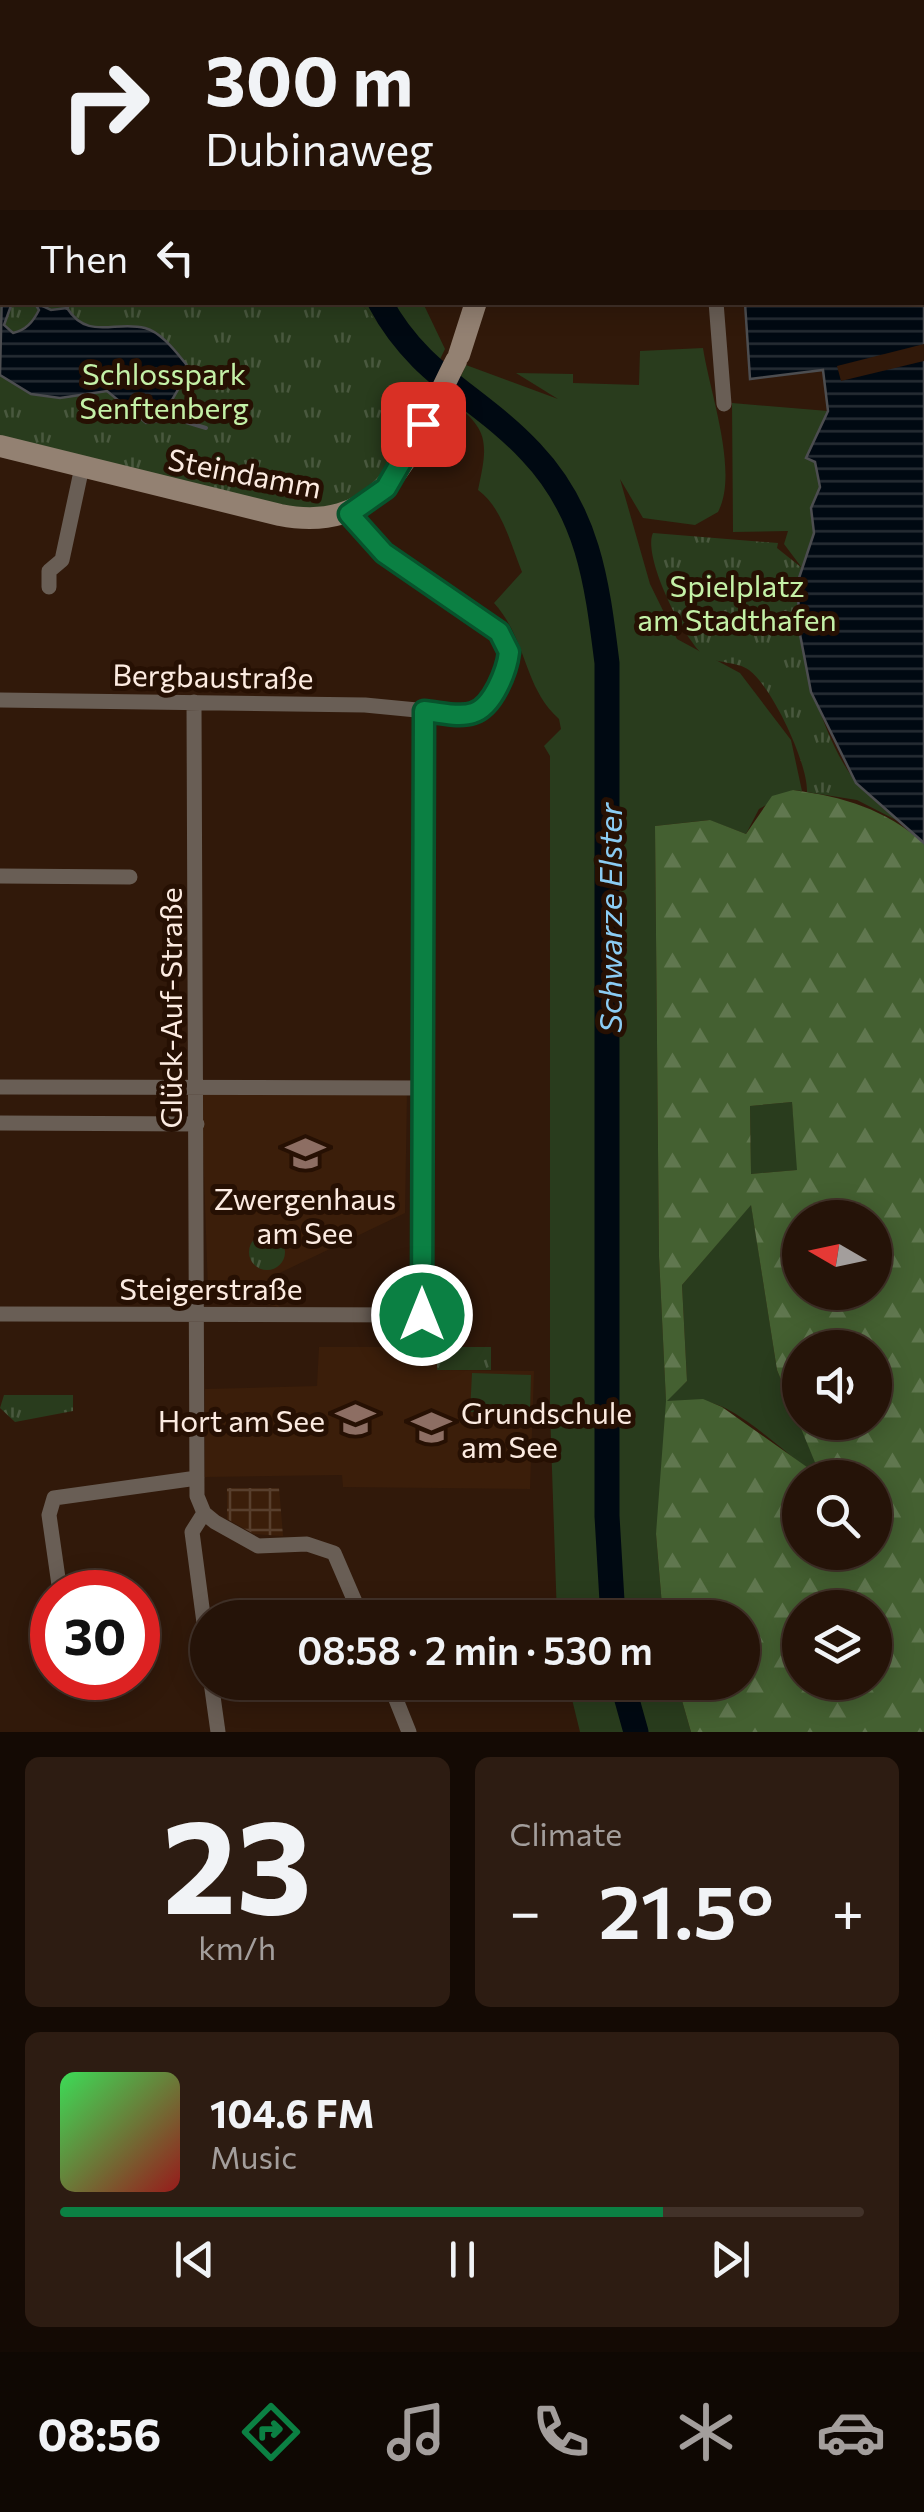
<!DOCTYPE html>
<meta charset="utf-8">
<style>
:root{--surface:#251308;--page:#2d1c12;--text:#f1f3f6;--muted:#a39e9c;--line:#423229;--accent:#0b8043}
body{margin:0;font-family:Commissioner,sans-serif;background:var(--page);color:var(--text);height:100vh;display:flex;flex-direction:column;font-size:38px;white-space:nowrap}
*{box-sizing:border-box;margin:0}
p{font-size:32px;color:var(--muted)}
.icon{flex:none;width:55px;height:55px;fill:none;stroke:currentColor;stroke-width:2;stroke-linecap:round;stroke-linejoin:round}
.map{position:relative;height:1732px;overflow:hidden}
.side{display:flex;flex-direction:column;gap:25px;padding:25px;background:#140a04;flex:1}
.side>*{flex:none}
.banner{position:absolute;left:0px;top:0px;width:925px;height:305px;box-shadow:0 5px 25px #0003,0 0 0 2px var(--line);background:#251308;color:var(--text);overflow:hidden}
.needle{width:65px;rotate:279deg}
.buttons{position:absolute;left:782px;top:1200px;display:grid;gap:20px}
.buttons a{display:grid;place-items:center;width:110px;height:110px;border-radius:50%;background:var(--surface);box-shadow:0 5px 25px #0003,0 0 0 2px var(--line);font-size:50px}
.speed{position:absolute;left:30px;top:1570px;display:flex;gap:20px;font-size:50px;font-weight:700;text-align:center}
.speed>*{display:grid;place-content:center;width:130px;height:130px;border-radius:50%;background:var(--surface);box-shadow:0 5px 25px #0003,0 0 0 2px var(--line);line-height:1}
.speed .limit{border:15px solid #d22;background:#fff;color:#111}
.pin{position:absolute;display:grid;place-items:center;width:85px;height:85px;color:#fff;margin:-42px;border-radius:20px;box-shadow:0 5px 15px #0006}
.me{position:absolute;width:110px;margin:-55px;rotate:0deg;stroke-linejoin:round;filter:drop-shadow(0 0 8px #0008)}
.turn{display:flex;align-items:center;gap:35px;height:210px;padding:0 40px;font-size:45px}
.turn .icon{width:130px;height:130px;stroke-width:2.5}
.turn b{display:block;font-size:70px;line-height:85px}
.then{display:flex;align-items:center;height:95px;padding:0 40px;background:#0003;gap:20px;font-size:38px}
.big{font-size:75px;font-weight:600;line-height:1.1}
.side .widget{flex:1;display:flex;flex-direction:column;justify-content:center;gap:15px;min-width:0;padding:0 35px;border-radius:15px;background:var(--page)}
.side .dial{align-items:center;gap:0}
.dial b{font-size:130px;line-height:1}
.song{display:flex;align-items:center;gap:30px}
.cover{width:120px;height:120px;border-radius:15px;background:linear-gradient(135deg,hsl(130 70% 55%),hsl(0 70% 35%))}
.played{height:10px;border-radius:5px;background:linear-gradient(90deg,var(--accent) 75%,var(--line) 75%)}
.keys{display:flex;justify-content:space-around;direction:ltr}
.heat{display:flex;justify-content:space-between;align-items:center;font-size:55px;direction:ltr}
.side .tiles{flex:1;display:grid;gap:25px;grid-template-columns:1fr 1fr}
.widget:last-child{grid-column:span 2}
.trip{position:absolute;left:190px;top:1600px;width:570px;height:100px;border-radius:50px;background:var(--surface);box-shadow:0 5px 25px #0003,0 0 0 2px var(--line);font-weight:600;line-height:100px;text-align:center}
.menu{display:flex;height:160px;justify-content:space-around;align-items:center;background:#0f0803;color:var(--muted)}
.menu .icon{width:70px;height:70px}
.menu .active{color:var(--accent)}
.menu b{font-size:45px;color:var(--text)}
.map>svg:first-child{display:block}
</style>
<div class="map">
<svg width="924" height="1732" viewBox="0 0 924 1732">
<defs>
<pattern id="industrial-grid" width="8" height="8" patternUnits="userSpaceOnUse" patternTransform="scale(2.5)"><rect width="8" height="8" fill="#3b1e0a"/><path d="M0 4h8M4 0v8" fill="none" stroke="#583f2d"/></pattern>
<pattern id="forest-firs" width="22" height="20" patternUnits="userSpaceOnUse" patternTransform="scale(2.5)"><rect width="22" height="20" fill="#446031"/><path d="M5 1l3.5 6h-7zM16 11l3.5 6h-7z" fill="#60774f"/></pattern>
<pattern id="park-tufts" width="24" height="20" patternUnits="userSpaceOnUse" patternTransform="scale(2.5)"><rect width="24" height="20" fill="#293c1d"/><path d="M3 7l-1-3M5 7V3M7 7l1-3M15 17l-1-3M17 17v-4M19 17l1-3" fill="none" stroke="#49583e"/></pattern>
<pattern id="water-rules" width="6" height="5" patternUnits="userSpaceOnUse" patternTransform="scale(2.5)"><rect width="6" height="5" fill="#000912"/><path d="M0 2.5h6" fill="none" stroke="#262d34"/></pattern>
</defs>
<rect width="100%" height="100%" fill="#31190a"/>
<path fill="#3b1e0a" d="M201,1091L407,1093L405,1213L267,1279L279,1307L208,1290Z
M319,1347H437V1370L534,1371L530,1489L343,1487L342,1475L205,1477V1389L317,1386Z"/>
<path fill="url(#industrial-grid)" d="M227,1488H279L283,1536L254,1534L227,1519Z"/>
<path fill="#293c1d" d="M361,303H423L445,349L428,384Z
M703,348C710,394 739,472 718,512L695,525L643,518L620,479L650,584L677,639L740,673L791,740L802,791L793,790L759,809L746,834L709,820L655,826L659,1256L666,1400L687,1381L682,1285L751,1204L777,1370L822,1477C787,1460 730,1392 691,1402L656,1534L663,1617H557L550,1411V756L544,746L561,729L559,719C523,687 528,641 494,603L522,572C511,545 502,507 478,490C488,443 490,430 450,400L466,365L558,399L516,373L573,374V383L639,385L640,351Z
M732,403L828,411L806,457L815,462L820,487L811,508L814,533L809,558L802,568L784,544L788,531L733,532Z
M792,1102L798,1170L751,1174L750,1106Z
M472,1373L531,1375L530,1413L470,1412Z
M568,1683H677L691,1732H580Z"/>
<path fill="url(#forest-firs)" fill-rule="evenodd" d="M793,790C845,797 884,809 924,843V1732H691L677,1683L742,1682V1618L663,1617L656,1534L666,1401L659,1256L655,826L710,820L746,834L772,796ZM792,1102L797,1170L751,1174L750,1106ZM751,1205L777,1370L821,1477L875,1478V1552H800V1478L821,1477L722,1407L703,1399L667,1401L687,1381L682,1285ZM800,1218H875V1292H800ZM800,1348H875V1422H800ZM800,1608H875V1682H800Z"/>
<path fill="url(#park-tufts)" d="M0,178L2,302L361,303L429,384L414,416L401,413L394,438L408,442L377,489L314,514L0,440Z
M653,533L778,543L777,548L802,568C787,620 821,743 858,784C870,798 885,809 898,821L857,800L807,792C808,763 772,687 749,670C737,661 717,664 705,656C684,641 642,556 653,533Z
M249 1252a18 18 0 1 1 36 0a18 18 0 1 1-36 0Z
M437,1347H491V1370H437Z
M4,1395H73V1411L15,1422L0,1408Z"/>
<path fill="url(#water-rules)" stroke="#4c4d50" stroke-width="2.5" d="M764,0H924V843L856,783L811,692L799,629L798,581L814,533L811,508L820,487L815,462L806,458L828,411L823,370L750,379L745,303L922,302V2Z
M2,289V302L12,303L4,325L13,333C26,330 33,322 39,310L34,302L51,310L67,308C88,341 115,320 145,328C161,332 176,352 186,364L187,374L172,400L176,419L146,423L107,391L60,398L31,394L0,375Z"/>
<path fill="#31190a" d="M924,344V361L841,381L837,366Z"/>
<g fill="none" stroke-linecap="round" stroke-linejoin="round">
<path stroke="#4c4d50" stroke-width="4" d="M0,204L2,205
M67,308L68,302
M176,419L206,428"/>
<path stroke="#000912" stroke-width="25" d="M221,0L223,2
M380,302C419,376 479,396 531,452C589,513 597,583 607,663V1516L613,1618
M622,1682L636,1732"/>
<path stroke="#695e55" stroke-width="15" d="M716,302L724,404
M49,587V571L62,560L82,467
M0,700L365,705L458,714L481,709L508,663L504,638L384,553L349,514
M194,702L197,1496L204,1513L215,1522L258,1546L307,1544L334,1553L362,1618
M0,876L130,877
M0,1087L423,1088
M0,1123L197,1124
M0,1314L421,1315L424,711
M204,1513L192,1532L208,1653
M60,1592L49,1515L54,1498L197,1478
M72,1678L77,1684
M211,1682L218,1732
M389,1682L409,1732"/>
<path stroke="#938172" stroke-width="22" d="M419,0L421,2
M459,355L476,302
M0,446L280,515C390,537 415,440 456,361"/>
</g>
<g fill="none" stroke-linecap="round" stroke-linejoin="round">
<defs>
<path id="route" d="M422,1315L424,711C439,712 459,718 473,713C493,707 507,670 509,652L499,632L384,553L349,514L386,488L423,424"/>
</defs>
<use href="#route" stroke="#07532c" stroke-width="25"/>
<use href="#route" stroke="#0b8043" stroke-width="18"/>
</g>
<defs>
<symbol id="school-bare" viewBox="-9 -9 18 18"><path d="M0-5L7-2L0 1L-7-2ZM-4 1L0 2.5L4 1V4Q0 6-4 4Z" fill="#8d6e63" stroke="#261003" stroke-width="2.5" paint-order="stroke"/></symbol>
</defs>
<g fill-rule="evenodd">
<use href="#school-bare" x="278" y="1126" width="55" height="55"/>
<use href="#school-bare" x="328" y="1392" width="55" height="55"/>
<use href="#school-bare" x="404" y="1400" width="55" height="55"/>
</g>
<g text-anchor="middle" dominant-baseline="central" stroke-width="10" stroke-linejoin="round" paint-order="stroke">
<g font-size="30" fill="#c4f1a7" stroke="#261003">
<text x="164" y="372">Schlosspark<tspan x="164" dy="34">Senftenberg</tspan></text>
<text x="737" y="584">Spielplatz<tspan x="737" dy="34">am Stadthafen</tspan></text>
</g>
<g font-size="30" fill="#fcebe1" stroke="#261003">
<text transform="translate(245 472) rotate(11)">Steindamm</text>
<text transform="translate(213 675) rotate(1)">Bergbaustraße</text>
<text transform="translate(169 1008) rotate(-90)">Glück-Auf-Straße</text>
<text x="211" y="1287">Steigerstraße</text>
</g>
<g font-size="30" fill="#fcebe1" stroke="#261003">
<text x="305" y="1197">Zwergenhaus<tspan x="305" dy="34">am See</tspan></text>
<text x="461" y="1411" text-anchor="start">Grundschule<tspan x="461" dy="34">am See</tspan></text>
<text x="325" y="1419" text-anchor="end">Hort am See</text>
</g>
<g font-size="32" font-style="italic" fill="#8bccf4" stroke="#261003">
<text transform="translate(609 918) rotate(-90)">Schwarze Elster</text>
</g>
</g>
</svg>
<div class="buttons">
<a><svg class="needle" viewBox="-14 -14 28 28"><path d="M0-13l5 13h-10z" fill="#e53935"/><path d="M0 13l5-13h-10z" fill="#a39e9c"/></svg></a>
<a><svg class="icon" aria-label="sound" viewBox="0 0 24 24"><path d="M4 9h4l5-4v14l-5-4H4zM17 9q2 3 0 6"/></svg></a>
<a><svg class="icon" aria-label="search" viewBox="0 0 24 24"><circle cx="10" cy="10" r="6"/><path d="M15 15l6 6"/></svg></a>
<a><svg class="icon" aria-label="layers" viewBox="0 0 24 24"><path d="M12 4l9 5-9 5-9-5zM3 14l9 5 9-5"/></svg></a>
</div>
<div class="speed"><div class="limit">30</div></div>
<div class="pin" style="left:423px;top:424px;background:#d93025"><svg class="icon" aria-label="arrive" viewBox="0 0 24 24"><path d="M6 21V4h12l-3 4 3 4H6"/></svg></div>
<svg class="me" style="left:422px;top:1315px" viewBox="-20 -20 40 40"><circle r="17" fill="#0b8043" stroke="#fff" stroke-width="3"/><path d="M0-11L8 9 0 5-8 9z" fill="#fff"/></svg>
<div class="trip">08:58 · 2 min · 530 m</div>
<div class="banner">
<div class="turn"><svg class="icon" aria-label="right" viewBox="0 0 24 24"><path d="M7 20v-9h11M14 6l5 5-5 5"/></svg><div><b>300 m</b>Dubinaweg</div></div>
<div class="then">Then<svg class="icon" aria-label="left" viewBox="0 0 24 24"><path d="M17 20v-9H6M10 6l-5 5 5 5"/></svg></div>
</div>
</div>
<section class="side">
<div class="tiles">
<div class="widget dial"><b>23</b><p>km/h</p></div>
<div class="widget"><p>Climate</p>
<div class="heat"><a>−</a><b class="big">21.5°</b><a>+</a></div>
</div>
<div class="widget">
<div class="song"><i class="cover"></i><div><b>104.6 FM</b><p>Music</p></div></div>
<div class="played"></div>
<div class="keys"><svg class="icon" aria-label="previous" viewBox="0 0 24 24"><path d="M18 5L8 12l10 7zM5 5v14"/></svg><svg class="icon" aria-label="pause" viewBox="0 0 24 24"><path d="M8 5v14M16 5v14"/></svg><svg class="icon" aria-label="next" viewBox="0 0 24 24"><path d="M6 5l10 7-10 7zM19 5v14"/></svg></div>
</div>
</div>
</section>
<nav class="menu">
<b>08:56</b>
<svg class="icon active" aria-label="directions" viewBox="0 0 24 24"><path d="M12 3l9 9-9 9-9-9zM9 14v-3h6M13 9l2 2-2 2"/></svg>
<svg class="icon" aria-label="music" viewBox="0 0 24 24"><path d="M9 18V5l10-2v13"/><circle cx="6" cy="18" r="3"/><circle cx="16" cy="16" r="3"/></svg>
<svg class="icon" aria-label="phone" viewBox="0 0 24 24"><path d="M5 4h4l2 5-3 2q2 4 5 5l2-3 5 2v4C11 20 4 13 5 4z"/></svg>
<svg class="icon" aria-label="climate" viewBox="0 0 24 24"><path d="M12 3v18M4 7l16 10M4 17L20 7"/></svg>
<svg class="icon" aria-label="car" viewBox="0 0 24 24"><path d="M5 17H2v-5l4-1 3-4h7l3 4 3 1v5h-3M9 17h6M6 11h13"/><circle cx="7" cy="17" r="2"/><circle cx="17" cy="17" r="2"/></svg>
</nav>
